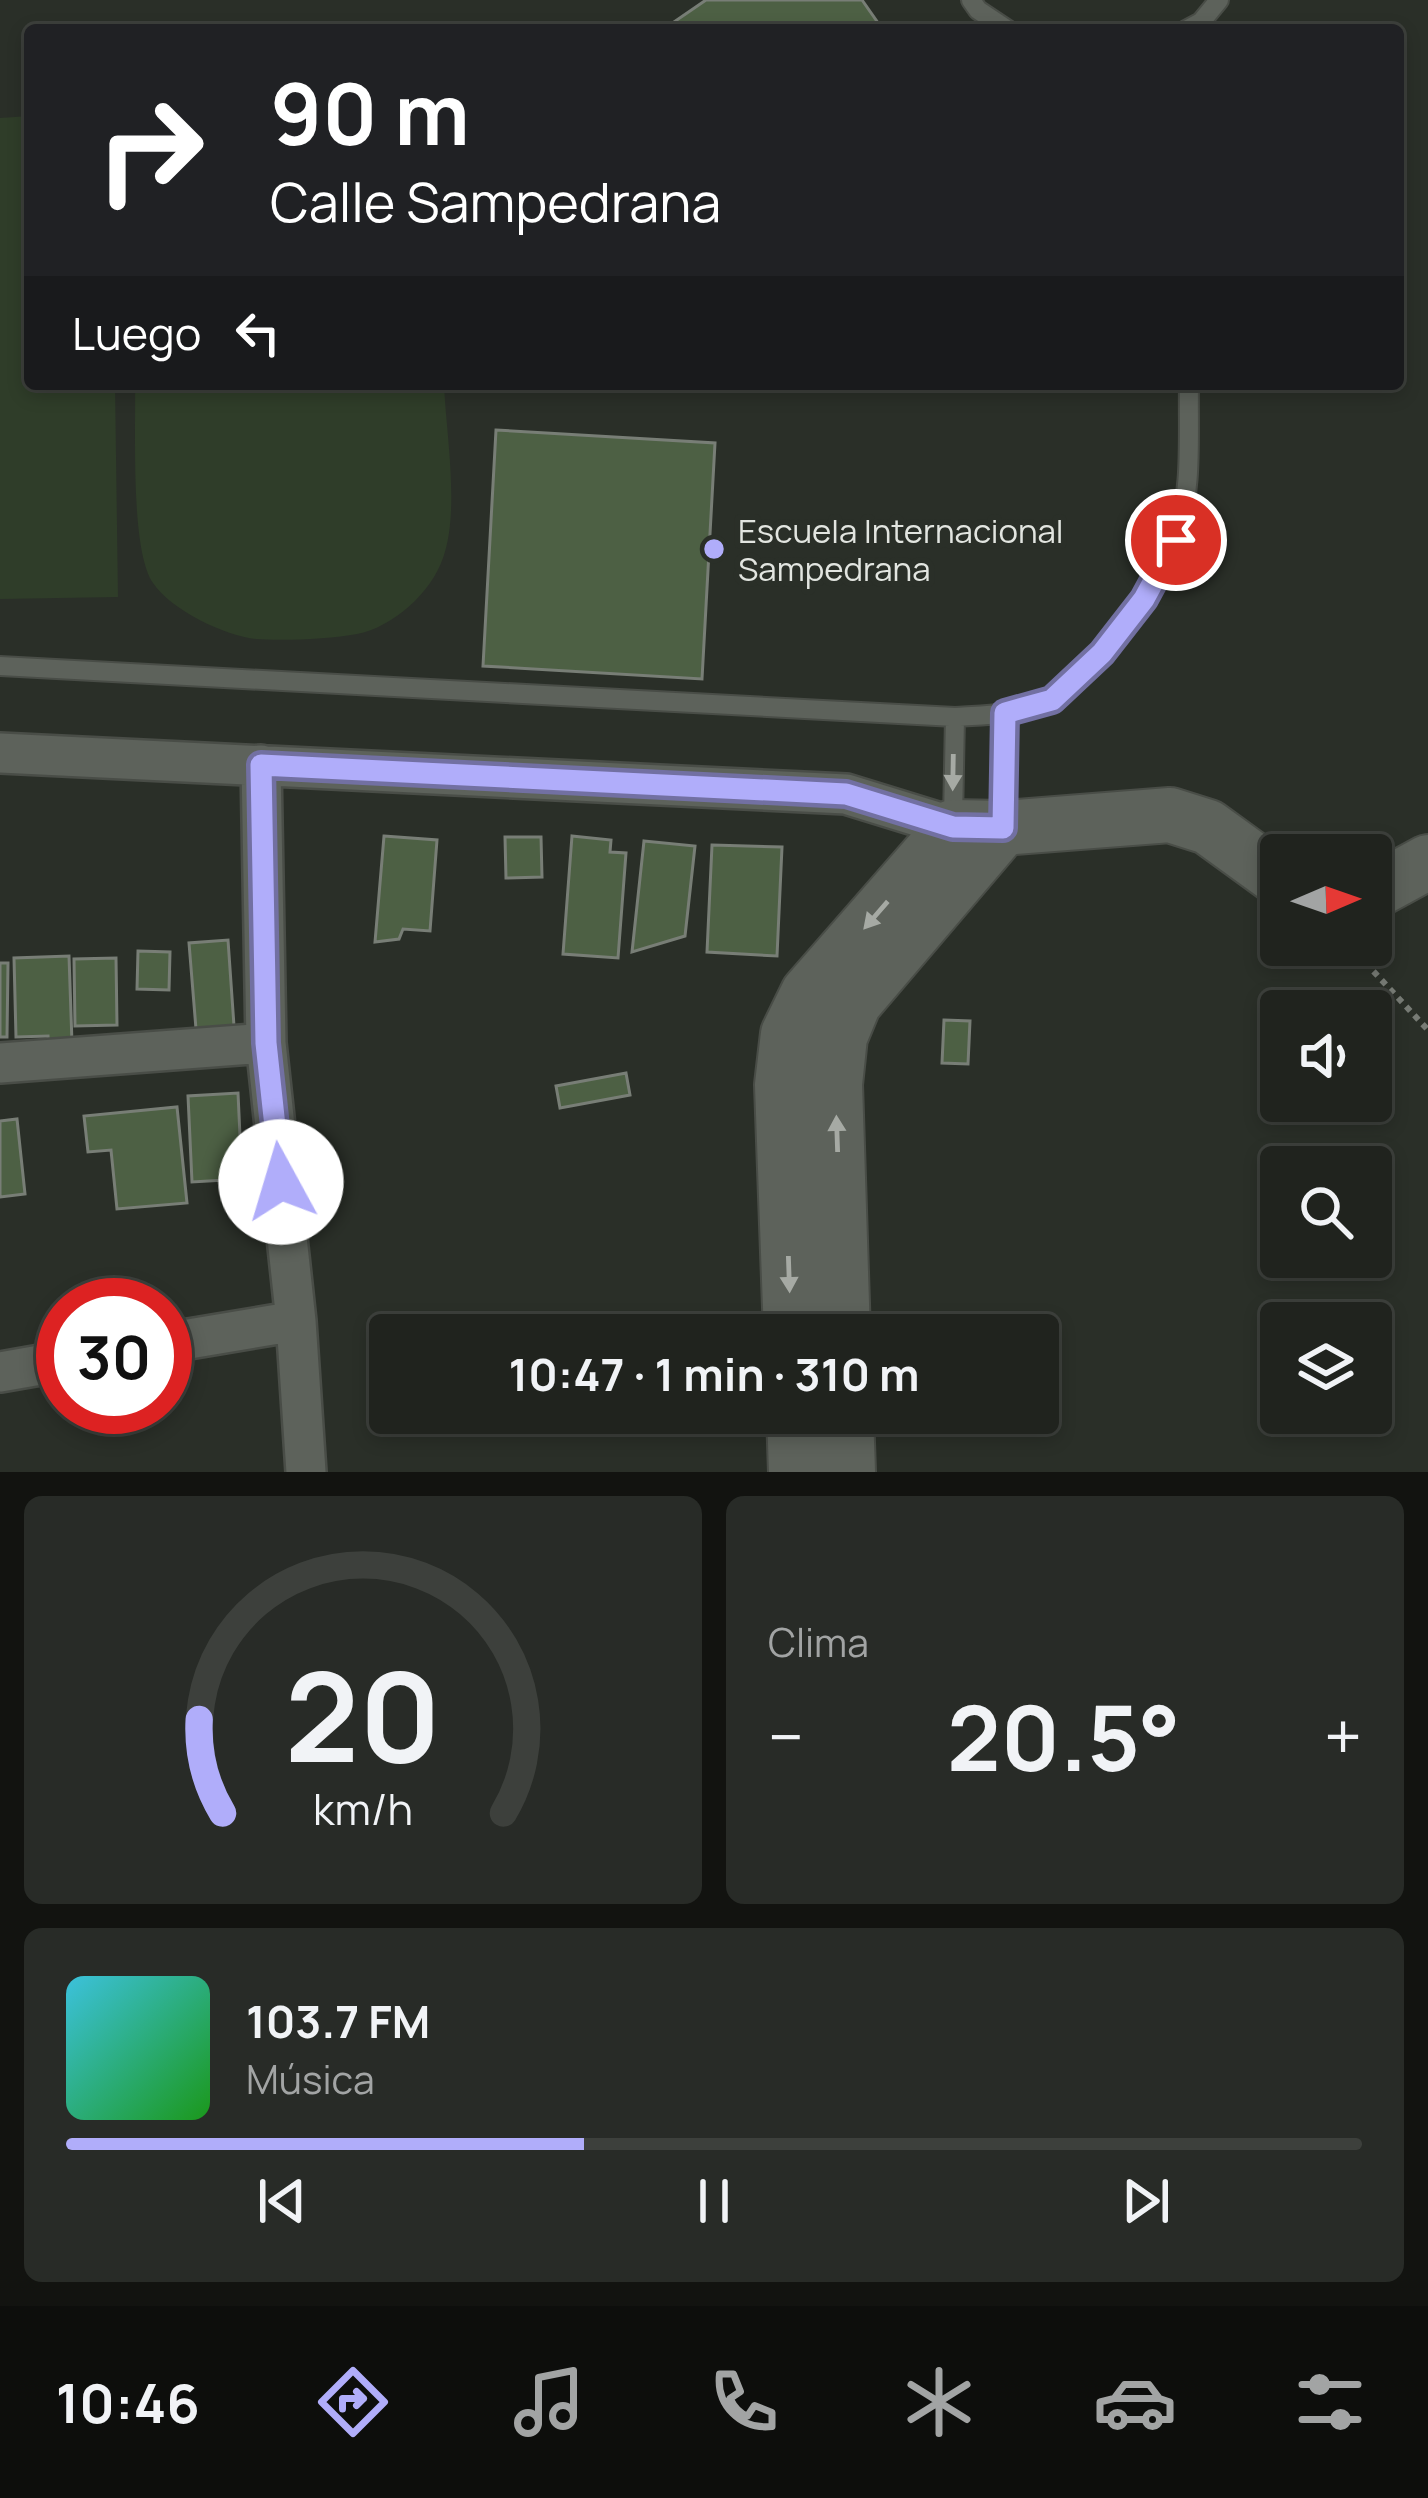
<!DOCTYPE html>
<html lang="es">
<meta charset="utf-8">
<style>
:root{--surface:#20231e;--page:#282b27;--text:#f1f3f6;--muted:#a2a4a4;--line:#3d403c;--accent:#b0adfa}
body{margin:0;font-family:Manrope,sans-serif;background:var(--page);color:var(--text);height:100vh;display:flex;flex-direction:column;font-size:45px;white-space:nowrap}
*{box-sizing:border-box;margin:0}
p{font-size:39px;color:var(--muted)}
.icon{flex:none;width:66px;height:66px;fill:none;stroke:currentColor;stroke-width:2;stroke-linecap:round;stroke-linejoin:round}
.map{position:relative;height:1472px;overflow:hidden}
.side{display:flex;flex-direction:column;gap:24px;padding:24px;background:#121310;flex:1}
.side>*{flex:none}
.guide{position:absolute;left:24px;top:24px;width:1380px;height:366px;border-radius:12px;box-shadow:0 6px 18px #0003,0 0 0 3px var(--line);background:#202124;color:#fff;overflow:hidden}
.needle{width:78px;rotate:88deg}
.tools{position:absolute;left:1260px;top:834px;display:grid;gap:24px}
.tools a{display:grid;place-items:center;width:132px;height:132px;border-radius:12px;background:var(--surface);box-shadow:0 6px 18px #0003,0 0 0 3px var(--line);font-size:60px}
.speed{position:absolute;left:36px;top:1278px;display:flex;gap:24px;font-size:60px;font-weight:700;text-align:center}
.speed>*{display:grid;place-content:center;width:156px;height:156px;border-radius:50%;background:var(--surface);box-shadow:0 6px 18px #0003,0 0 0 3px var(--line);line-height:1}
.speed .limit{border:18px solid #d22;background:#fff;color:#111}
.pin{position:absolute;display:grid;place-items:center;width:102px;height:102px;color:#fff;margin:-51px;border:6px solid #fff;border-radius:50%;box-shadow:0 3px 12px #0007}
.me{position:absolute;width:132px;margin:-66px;rotate:354deg;stroke-linejoin:round;filter:drop-shadow(0 0 9px #0008)}
.turn{display:flex;align-items:center;gap:42px;height:252px;padding:0 48px;font-size:54px}
.turn .icon{width:156px;height:156px;stroke-width:2.5}
.turn b{display:block;font-size:84px;line-height:102px}
.then{display:flex;align-items:center;height:114px;padding:0 48px;background:#0003;gap:24px;font-size:45px}
.big{font-size:90px;font-weight:700;line-height:1.1}
.side .widget{flex:1;display:flex;flex-direction:column;justify-content:center;gap:18px;min-width:0;padding:0 42px;border-radius:18px;background:var(--page)}
.side .dial{align-items:center;gap:0}
.dial svg{height:312px;overflow:visible;fill:none;stroke:var(--line);stroke-width:7;stroke-linecap:round;text-anchor:middle}
.dial text{fill:var(--text);stroke:none}
.song{display:flex;align-items:center;gap:36px}
.cover{width:144px;height:144px;border-radius:18px;background:linear-gradient(135deg,hsl(190 70% 55%),hsl(120 70% 35%))}
.played{height:12px;border-radius:6px;background:linear-gradient(90deg,var(--accent) 40%,var(--line) 40%)}
.keys{display:flex;justify-content:space-around;direction:ltr}
.heat{display:flex;justify-content:space-between;align-items:center;font-size:66px;direction:ltr}
.side .tiles{flex:1;display:grid;gap:24px;grid-template-columns:1fr 1fr}
.widget:last-child{grid-column:span 2}
.trip{position:absolute;left:369px;top:1314px;width:690px;height:120px;border-radius:12px;background:var(--surface);box-shadow:0 6px 18px #0003,0 0 0 3px var(--line);font-weight:700;line-height:120px;text-align:center}
.menu{display:flex;height:192px;justify-content:space-around;align-items:center;background:#0d0e0c;color:var(--muted)}
.menu .icon{width:84px;height:84px}
.menu .active{color:var(--accent)}
.menu b{font-size:54px;color:var(--text)}
.map>svg:first-child{display:block}
</style>
<div class="map">
<svg width="1428" height="1472" viewBox="0 0 1428 1472">
<rect width="100%" height="100%" fill="#2a2f28"/>
<path fill="#2f3d29" d="M30,116V384H115L118,597L0,599V118Z
M135,384H444C446,433 460,511 443,558C431,593 393,627 357,634C331,639 283,641 256,639C225,636 171,610 153,583C130,550 136,429 135,384Z"/>
<path fill="#4d6044" stroke="#787e76" stroke-width="3" d="M706,0H862L883,30H671L668,26Z
M496,430L715,443L702,679L483,666Z
M384,836L437,840L430,931L403,929L399,939L375,942Z
M572,836L611,840L610,852L626,853L618,958L563,954Z
M505,837H541L542,877L506,878Z
M644,841L695,846L685,936L632,952Z
M712,845L782,847L777,956L707,952Z
M228,940L234,1026L196,1029L189,943Z
M138,951L170,952L169,990L137,989Z
M69,956L73,1072L50,1073L48,1036L16,1037L14,958Z
M116,958L117,1025L75,1026L74,959Z
M0,963H8L7,1037H0Z
M944,1020L970,1021L968,1064L942,1063Z
M626,1073L630,1095L560,1108L556,1086Z
M238,1093L242,1179L192,1182L188,1096Z
M177,1107L187,1203L117,1209L111,1150L88,1152L84,1116Z
M17,1119L25,1194L0,1197V1121Z"/>
<g fill="none" stroke-linecap="round" stroke-linejoin="round">
<defs>
<path id="lane" d="M971,0L978,10L1008,30
M1186,30L1201,22L1219,0
M0,666L955,717C985,715 1027,715 1054,698C1097,670 1159,588 1176,539C1193,490 1188,435 1189,384
M953,820L955,717
M1003,823L1005,713"/>
<path id="street" d="M0,753L846,794L953,827
M261,765L266,1043L296,1321L306,1472
M0,1063L266,1043
M165,1343L296,1321
M0,1372L63,1361"/>
<path id="secondary" d="M1371,893L1428,862
M791,1335L782,1085L788,1034L808,993L953,827L1003,828L1170,815L1208,827L1281,880
M843,1335L835,1084L840,1037L854,1003L1003,828
M794,1413L796,1472
M846,1413L848,1472"/>
</defs>
<use href="#lane" stroke="#494d47" stroke-width="22"/>
<use href="#street" stroke="#494d47" stroke-width="44"/>
<use href="#secondary" stroke="#494d47" stroke-width="58"/>
<path stroke="#777b75" stroke-width="6" stroke-dasharray="6 6" stroke-linecap="butt" d="M1349,945L1428,1030"/>
<use href="#lane" stroke="#5d625b" stroke-width="18"/>
<use href="#street" stroke="#5d625b" stroke-width="39"/>
<use href="#secondary" stroke="#5d625b" stroke-width="54"/>
</g>
<defs><path id="oneway-solid" d="M-6-.8H1V-3.2L6.5 0L1 3.2V.8H-6Z" transform="scale(3)"/></defs>
<g fill="#a6aaa4">
<use href="#oneway-solid" transform="translate(953 772) rotate(91)"/>
<use href="#oneway-solid" transform="translate(876 915) rotate(131)"/>
<use href="#oneway-solid" transform="translate(837 1134) rotate(-92)"/>
<use href="#oneway-solid" transform="translate(789 1274) rotate(88)"/>
</g>
<g fill="none" stroke-linecap="round" stroke-linejoin="round">
<defs>
<path id="route" d="M281,1182L266,1043L261,765L846,794L953,827L1003,828L1005,713L1052,700L1102,653L1144,599L1176,540"/>
</defs>
<use href="#route" stroke="#7270a2" stroke-width="30"/>
<use href="#route" stroke="#b0adfa" stroke-width="21"/>
</g>
<circle fill="#b0adfa" stroke="#2a2f28" stroke-width="4.5" cx="714" cy="549" r="12"/>
<g text-anchor="middle" dominant-baseline="central" stroke-width="12" stroke-linejoin="round" paint-order="stroke">
<g font-size="33" fill="#e2e5e0" stroke="#2a2f28" text-anchor="start">
<text x="738" y="530">Escuela Internacional<tspan x="738" dy="38">Sampedrana</tspan></text>
</g>
</g>
</svg>
<div class="tools">
<a><svg class="needle" viewBox="-14 -14 28 28"><path d="M0-13l5 13h-10z" fill="#e53935"/><path d="M0 13l5-13h-10z" fill="#a2a4a4"/></svg></a>
<a><svg class="icon" aria-label="sound" viewBox="0 0 24 24"><path d="M4 9h4l5-4v14l-5-4H4zM17 9q2 3 0 6"/></svg></a>
<a><svg class="icon" aria-label="search" viewBox="0 0 24 24"><circle cx="10" cy="10" r="6"/><path d="M15 15l6 6"/></svg></a>
<a><svg class="icon" aria-label="layers" viewBox="0 0 24 24"><path d="M12 4l9 5-9 5-9-5zM3 14l9 5 9-5"/></svg></a>
</div>
<div class="speed"><div class="limit">30</div></div>
<div class="pin" style="left:1176px;top:540px;background:#d93025"><svg class="icon" aria-label="arrive" viewBox="0 0 24 24"><path d="M6 21V4h12l-3 4 3 4H6"/></svg></div>
<svg class="me" style="left:281px;top:1182px" viewBox="-20 -20 40 40"><circle r="19" fill="#fff"/><path d="M0-13L10 11 0 6-10 11z" fill="#b0adfa"/></svg>
<div class="trip">10:47 · 1 min · 310 m</div>
<div class="guide">
<div class="turn"><svg class="icon" aria-label="right" viewBox="0 0 24 24"><path d="M7 20v-9h11M14 6l5 5-5 5"/></svg><div><b>90 m</b>Calle Sampedrana</div></div>
<div class="then">Luego<svg class="icon" aria-label="left" viewBox="0 0 24 24"><path d="M17 20v-9H6M10 6l-5 5 5 5"/></svg></div>
</div>
</div>
<section class="side">
<div class="tiles">
<div class="widget dial"><svg viewBox="0 0 100 80">
<path d="M14 69A42 42 0 1 1 86 69"/>
<path d="M14 69A42 42 0 0 1 8 45" stroke="#b0adfa"/>
<text x="50" y="56" font-size="32" font-weight="700">20</text>
<text x="50" y="72" font-size="11">km/h</text>
</svg></div>
<div class="widget"><p>Clima</p>
<div class="heat"><a>−</a><b class="big">20.5°</b><a>+</a></div>
</div>
<div class="widget">
<div class="song"><i class="cover"></i><div><b>103.7 FM</b><p>Música</p></div></div>
<div class="played"></div>
<div class="keys"><svg class="icon" aria-label="previous" viewBox="0 0 24 24"><path d="M18 5L8 12l10 7zM5 5v14"/></svg><svg class="icon" aria-label="pause" viewBox="0 0 24 24"><path d="M8 5v14M16 5v14"/></svg><svg class="icon" aria-label="next" viewBox="0 0 24 24"><path d="M6 5l10 7-10 7zM19 5v14"/></svg></div>
</div>
</div>
</section>
<nav class="menu">
<b>10:46</b>
<svg class="icon active" aria-label="directions" viewBox="0 0 24 24"><path d="M12 3l9 9-9 9-9-9zM9 14v-3h6M13 9l2 2-2 2"/></svg>
<svg class="icon" aria-label="music" viewBox="0 0 24 24"><path d="M9 18V5l10-2v13"/><circle cx="6" cy="18" r="3"/><circle cx="16" cy="16" r="3"/></svg>
<svg class="icon" aria-label="phone" viewBox="0 0 24 24"><path d="M5 4h4l2 5-3 2q2 4 5 5l2-3 5 2v4C11 20 4 13 5 4z"/></svg>
<svg class="icon" aria-label="climate" viewBox="0 0 24 24"><path d="M12 3v18M4 7l16 10M4 17L20 7"/></svg>
<svg class="icon" aria-label="car" viewBox="0 0 24 24"><path d="M5 17H2v-5l4-1 3-4h7l3 4 3 1v5h-3M9 17h6M6 11h13"/><circle cx="7" cy="17" r="2"/><circle cx="17" cy="17" r="2"/></svg>
<svg class="icon" aria-label="filters" viewBox="0 0 24 24"><path d="M4 7h16M4 17h16"/><circle cx="9" cy="7" r="2"/><circle cx="15" cy="17" r="2"/></svg>
</nav>
